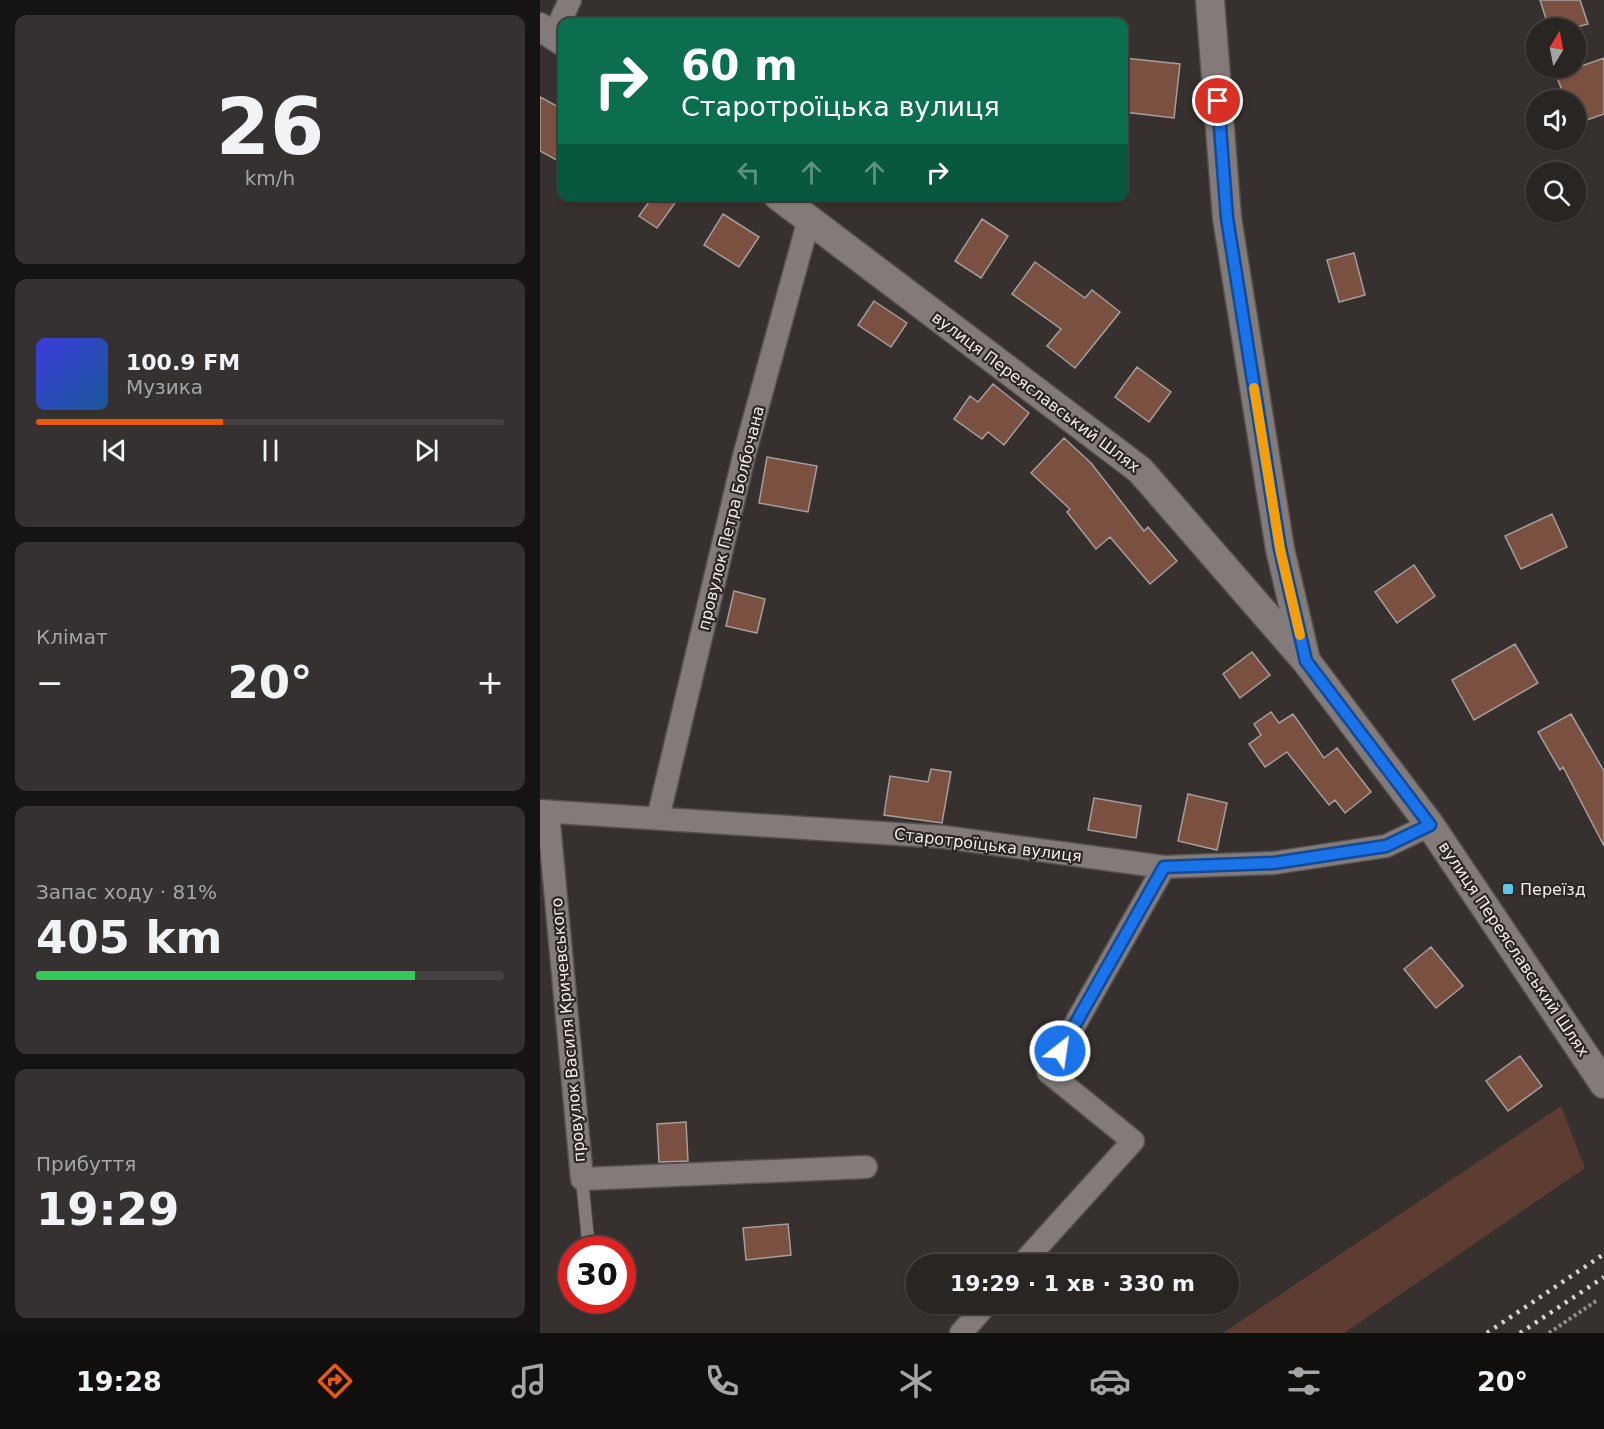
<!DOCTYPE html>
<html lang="uk">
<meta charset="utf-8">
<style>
:root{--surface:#282523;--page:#343130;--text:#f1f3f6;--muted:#a5a5a6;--line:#444241;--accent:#ea580c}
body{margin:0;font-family:"DejaVu Sans",sans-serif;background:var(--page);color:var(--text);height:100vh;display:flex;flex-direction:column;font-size:22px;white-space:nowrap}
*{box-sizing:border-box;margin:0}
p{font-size:20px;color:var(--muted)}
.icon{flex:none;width:33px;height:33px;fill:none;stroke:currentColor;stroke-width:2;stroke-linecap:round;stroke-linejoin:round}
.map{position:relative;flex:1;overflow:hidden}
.sheet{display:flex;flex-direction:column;gap:15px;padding:15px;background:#161413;width:540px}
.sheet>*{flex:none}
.banner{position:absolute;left:18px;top:18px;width:570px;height:183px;border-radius:12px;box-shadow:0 2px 4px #0004,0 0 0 2px var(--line);background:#0b6e4f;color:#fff;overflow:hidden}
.needle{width:39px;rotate:10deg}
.buttons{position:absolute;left:986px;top:18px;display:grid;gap:12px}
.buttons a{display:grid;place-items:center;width:60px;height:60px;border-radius:50%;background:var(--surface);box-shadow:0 2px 4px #0004,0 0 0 2px var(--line);font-size:30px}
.speed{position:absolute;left:18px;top:1236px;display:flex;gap:12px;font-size:30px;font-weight:700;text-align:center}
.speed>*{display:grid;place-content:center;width:78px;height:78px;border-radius:50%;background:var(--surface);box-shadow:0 2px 4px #0004,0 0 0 2px var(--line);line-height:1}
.speed .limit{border:9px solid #d22;background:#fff;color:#111}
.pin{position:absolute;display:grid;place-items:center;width:51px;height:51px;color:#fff;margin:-26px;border:3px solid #fff;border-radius:50%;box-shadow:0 2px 6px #0007}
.me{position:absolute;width:66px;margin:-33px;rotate:30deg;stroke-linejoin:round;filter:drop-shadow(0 0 4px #0008)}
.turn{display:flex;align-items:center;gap:21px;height:126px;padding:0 24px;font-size:27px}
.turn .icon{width:78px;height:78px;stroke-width:2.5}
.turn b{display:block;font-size:42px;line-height:51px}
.lanes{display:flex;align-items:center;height:57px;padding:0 24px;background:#0003;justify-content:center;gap:30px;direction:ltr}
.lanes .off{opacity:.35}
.big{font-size:45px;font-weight:700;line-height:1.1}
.sheet .widget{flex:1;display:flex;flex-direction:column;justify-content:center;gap:9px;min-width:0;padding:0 21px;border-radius:12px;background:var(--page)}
.sheet .dial{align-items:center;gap:0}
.dial b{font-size:78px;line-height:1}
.song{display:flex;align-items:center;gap:18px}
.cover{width:72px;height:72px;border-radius:9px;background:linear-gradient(135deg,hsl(240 70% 55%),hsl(210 70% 35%))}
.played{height:6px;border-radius:3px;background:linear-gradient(90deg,var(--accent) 40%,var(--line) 40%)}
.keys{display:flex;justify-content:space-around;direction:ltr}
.heat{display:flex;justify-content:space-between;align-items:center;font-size:33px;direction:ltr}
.charge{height:9px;border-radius:4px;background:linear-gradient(90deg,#34c759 81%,var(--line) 0)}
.trip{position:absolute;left:366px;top:1254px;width:333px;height:60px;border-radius:30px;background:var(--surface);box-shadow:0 2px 4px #0004,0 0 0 2px var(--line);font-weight:700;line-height:60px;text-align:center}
.dock{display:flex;height:96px;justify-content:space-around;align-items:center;background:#100f0e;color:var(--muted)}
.dock .icon{width:42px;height:42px}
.dock .current{color:var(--accent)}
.dock b{font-size:27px;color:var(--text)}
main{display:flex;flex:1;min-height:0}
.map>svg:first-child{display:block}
</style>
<main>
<section class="sheet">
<div class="widget dial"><b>26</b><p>km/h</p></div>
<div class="widget">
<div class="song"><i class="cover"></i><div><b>100.9 FM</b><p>Музика</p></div></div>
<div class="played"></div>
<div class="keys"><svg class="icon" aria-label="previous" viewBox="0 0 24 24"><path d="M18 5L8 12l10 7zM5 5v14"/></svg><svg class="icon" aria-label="pause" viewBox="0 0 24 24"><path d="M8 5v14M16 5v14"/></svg><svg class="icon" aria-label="next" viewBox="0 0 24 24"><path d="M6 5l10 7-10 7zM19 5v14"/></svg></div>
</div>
<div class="widget"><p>Клімат</p>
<div class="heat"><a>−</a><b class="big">20°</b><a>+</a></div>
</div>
<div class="widget"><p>Запас ходу · 81%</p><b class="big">405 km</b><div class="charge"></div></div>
<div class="widget"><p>Прибуття</p><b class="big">19:29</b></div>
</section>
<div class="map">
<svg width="1064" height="1333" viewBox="0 0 1064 1333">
<rect width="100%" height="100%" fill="#36312f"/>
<path fill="#5d3d32" d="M1021,1106L1045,1168L804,1333H683Z"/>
<path fill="#7a5041" stroke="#a59e9c" stroke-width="1.5" d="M1000,0H1040L1048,24L1033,28H1009Z
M584,58L640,64L634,118L584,112Z
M1064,58V114L1035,124V100H1026L1016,75Z
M0,97L22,109V163L0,151Z
M113,196H140L117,228L99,216Z
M183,214L219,237L199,267L164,245Z
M442,219L468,236L441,278L415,261Z
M814,253L825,295L799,302L787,260Z
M495,262L545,298L552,290L580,312L535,368L507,346L521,329L472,294Z
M334,301L367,323L351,347L318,325Z
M597,367L631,392L609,422L575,397Z
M453,384L489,413L464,445L448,432L442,439L414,419L430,396L438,402Z
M524,438L551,463L604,531L608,527L637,561L610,584L570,537L556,549L527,512L530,509L491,473Z
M227,457L277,466L268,512L219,503Z
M1012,514L1027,547L981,569L965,536Z
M874,565L895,596L857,623L835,592Z
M194,591L225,599L217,633L186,626Z
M975,644L998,683L934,720L912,680Z
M712,652L730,675L700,698L683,674Z
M731,712L739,723L753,714L784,758L797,748L831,792L805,813L795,800L789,805L747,752L725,767L709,744L721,735L714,724Z
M1031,714L1064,771V846L1023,767L1020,770L998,732Z
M391,769L411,772L402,823L344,815L350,776L388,782Z
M648,794L687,803L677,850L638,841Z
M554,798L601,806L596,838L548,830Z
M891,947L923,986L896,1008L864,969Z
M980,1056L1002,1086L968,1111L946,1081Z
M146,1122L148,1161L119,1162L117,1124Z
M248,1224L251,1255L206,1260L203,1228Z"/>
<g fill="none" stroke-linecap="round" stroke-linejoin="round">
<defs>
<path id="service" d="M42,1179L49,1250"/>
<path id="minor" d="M14,35L30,0
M0,811L404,837L624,867L734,863L846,846L890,825
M8,812L42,1179L326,1167
M118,818L204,456L269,219
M482,1264L593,1141L508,1072L624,867
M421,1333L447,1304"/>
<path id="tertiary" d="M670,0L687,218L740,549L765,656
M0,27L22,41
M238,196L600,470L766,661L890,825L1064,1084"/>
</defs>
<use href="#service" stroke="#55504e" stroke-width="14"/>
<use href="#minor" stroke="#55504e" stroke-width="25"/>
<use href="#tertiary" stroke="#55504e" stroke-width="31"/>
<path stroke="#95908f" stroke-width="4" stroke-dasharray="3 3" stroke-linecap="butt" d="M1009,1333L1056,1301"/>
<use href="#service" stroke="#827b79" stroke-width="12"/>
<use href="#minor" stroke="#827b79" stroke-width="22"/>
<use href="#tertiary" stroke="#827b79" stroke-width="28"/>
<path stroke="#d6d2d0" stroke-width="4.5" stroke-dasharray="3 6" stroke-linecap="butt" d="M947,1333L1064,1254
M980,1333L1064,1277"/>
</g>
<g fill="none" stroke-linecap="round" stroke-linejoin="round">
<defs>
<path id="route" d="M520,1051L624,867L734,863L846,846L890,825L766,661L740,549L687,218L678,101"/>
</defs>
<use href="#route" stroke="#114b97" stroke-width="15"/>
<use href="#route" stroke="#1a73e8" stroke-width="10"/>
<path stroke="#f59e0b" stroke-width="10" d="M714,388L740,549L760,635"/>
</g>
<rect fill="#5cc7e8" stroke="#2c2725" stroke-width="2" x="962" y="883" width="12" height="12" rx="3"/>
<g text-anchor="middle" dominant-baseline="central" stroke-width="4.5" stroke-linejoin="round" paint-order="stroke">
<g font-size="16" fill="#f1edec" stroke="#2c2725">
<text transform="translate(496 392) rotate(37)">вулиця Переяславський Шлях</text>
<text transform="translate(191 518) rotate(-76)">провулок Петра Болбочана</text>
<text transform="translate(448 845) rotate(7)">Старотроїцька вулиця</text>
<text transform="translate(974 949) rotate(56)">вулиця Переяславський Шлях</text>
<text transform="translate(28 1030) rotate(-95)">провулок Василя Кричевського</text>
</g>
<g font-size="16" fill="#f1edec" stroke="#2c2725" text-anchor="start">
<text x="980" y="889">Переїзд</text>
</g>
</g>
</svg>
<div class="buttons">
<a><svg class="needle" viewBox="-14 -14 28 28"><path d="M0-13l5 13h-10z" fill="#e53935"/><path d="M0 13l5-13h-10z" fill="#a5a5a6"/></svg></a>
<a><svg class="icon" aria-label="sound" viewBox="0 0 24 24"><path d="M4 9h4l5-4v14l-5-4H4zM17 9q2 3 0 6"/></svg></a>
<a><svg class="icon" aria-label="search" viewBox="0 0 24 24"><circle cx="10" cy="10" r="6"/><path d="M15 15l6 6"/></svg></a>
</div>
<div class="speed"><div class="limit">30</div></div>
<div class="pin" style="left:678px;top:101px;background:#d93025"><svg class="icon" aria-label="arrive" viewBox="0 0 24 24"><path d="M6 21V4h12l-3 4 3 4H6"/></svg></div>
<svg class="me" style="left:520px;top:1051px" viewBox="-20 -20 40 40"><circle r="17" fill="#1a73e8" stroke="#fff" stroke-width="3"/><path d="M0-11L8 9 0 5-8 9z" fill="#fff"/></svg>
<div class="trip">19:29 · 1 хв · 330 m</div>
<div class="banner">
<div class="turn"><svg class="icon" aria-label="right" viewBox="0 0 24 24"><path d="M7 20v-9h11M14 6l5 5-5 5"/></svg><div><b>60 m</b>Старотроїцька вулиця</div></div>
<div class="lanes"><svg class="icon off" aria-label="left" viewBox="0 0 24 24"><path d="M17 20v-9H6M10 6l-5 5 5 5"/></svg><svg class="icon off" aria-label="ahead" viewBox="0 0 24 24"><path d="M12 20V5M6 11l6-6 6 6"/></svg><svg class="icon off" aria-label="ahead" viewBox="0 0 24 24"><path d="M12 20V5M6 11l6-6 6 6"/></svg><svg class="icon" aria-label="right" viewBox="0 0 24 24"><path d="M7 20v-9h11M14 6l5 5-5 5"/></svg></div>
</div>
</div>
</main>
<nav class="dock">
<b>19:28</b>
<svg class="icon current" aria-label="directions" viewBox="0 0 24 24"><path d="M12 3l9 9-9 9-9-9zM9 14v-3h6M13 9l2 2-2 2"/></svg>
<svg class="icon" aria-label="music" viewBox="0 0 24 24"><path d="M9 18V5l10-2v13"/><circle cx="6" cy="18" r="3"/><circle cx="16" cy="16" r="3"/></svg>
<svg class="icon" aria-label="phone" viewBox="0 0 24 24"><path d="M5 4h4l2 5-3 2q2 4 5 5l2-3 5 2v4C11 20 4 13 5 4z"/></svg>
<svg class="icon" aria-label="climate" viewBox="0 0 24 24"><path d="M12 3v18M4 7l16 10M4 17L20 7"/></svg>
<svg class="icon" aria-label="car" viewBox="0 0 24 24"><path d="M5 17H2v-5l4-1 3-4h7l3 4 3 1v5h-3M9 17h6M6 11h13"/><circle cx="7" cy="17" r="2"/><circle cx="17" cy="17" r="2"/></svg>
<svg class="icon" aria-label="filters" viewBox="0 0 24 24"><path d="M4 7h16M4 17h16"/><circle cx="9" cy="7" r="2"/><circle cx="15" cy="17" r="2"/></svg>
<b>20°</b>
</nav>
